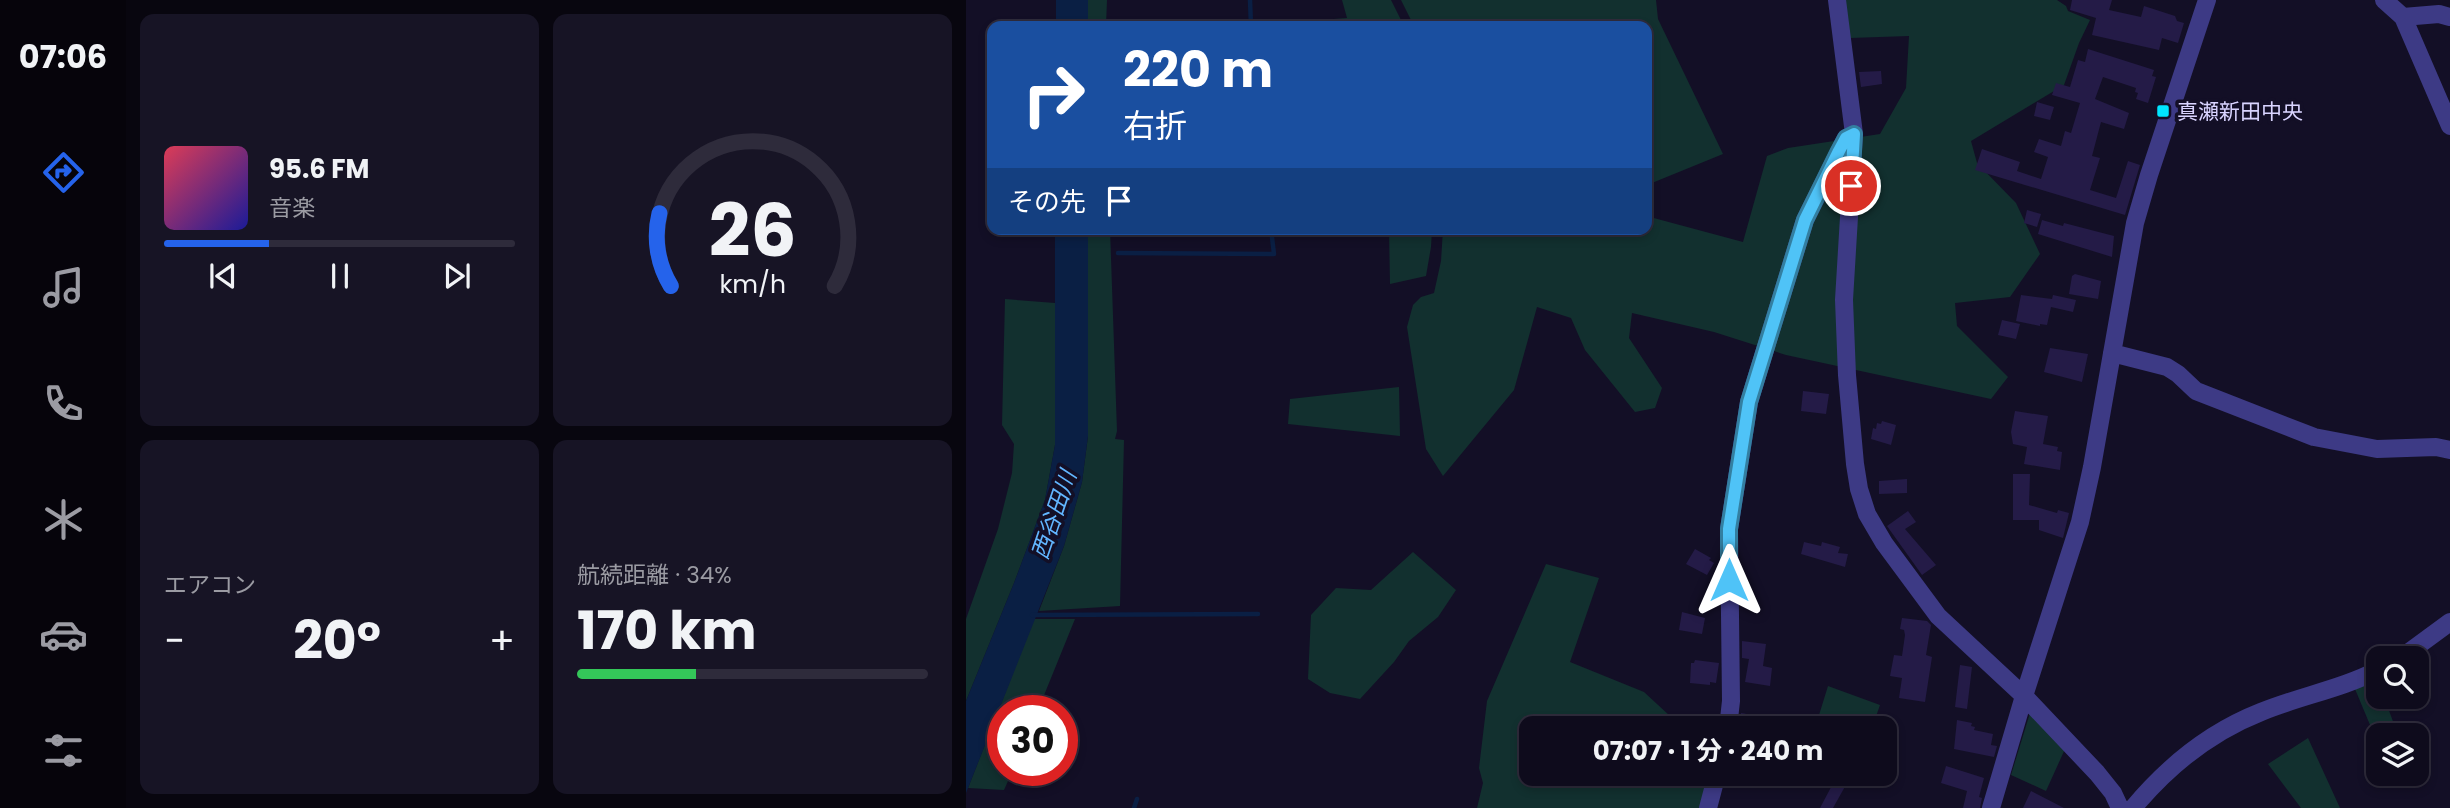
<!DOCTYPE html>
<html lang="ja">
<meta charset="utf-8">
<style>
:root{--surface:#0e0b1c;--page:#171425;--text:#f1f3f6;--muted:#9b9ba3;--line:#2e2b3b;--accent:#2563eb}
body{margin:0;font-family:Poppins,"Noto Sans JP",sans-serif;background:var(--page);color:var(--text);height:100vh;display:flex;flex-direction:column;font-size:26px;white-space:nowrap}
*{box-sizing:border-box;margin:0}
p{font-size:23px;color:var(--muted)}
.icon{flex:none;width:38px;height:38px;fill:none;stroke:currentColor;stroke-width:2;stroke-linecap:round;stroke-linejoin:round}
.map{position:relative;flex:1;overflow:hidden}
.details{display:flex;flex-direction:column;gap:14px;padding:14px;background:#08060f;width:840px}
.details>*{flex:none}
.banner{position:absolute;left:21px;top:21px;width:665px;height:214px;border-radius:14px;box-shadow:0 4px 10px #0003,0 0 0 2px var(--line);background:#1a4fa0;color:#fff;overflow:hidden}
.fabs{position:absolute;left:1400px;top:646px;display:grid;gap:14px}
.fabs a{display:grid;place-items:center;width:63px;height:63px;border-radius:14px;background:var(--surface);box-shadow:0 4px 10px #0003,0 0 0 2px var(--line);font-size:35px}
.speed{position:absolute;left:21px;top:695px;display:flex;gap:14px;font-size:35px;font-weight:700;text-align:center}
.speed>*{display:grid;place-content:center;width:91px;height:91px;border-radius:50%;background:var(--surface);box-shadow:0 4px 10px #0003,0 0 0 2px var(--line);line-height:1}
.speed .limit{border:10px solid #d22;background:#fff;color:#111}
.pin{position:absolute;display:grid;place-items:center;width:60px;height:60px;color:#fff;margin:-30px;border:4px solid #fff;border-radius:50%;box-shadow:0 2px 7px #0007}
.me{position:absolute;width:77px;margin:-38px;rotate:0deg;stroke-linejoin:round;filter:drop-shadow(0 0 5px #0008)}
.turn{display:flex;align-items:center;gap:24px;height:147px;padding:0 21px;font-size:32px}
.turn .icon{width:91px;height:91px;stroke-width:2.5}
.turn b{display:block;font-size:49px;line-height:60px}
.then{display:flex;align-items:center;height:66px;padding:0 21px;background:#0003;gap:14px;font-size:26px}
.big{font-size:52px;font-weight:700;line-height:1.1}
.details .widget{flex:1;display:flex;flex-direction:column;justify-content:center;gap:10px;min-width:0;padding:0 24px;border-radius:14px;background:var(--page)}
.details .dial{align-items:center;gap:0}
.dial svg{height:182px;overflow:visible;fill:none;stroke:var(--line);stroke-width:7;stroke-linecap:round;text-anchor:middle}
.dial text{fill:var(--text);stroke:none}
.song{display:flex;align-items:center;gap:21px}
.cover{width:84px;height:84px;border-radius:10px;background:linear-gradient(135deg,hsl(350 70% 55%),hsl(240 70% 35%))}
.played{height:7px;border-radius:4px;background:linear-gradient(90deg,var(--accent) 30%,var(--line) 30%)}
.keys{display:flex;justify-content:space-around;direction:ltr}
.heat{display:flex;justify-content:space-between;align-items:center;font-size:38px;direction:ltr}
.charge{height:10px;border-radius:5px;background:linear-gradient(90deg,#34c759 34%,var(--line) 0)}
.details .tiles{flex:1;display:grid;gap:14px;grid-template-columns:repeat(2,1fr)}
.trip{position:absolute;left:553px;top:716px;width:378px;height:70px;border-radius:14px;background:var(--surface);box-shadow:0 4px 10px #0003,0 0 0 2px var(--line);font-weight:700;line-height:70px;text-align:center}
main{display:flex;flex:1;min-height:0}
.dock{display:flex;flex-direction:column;width:126px;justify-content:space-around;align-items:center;background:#06040b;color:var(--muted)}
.dock .icon{width:49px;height:49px}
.dock .current{color:var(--accent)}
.dock b{font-size:32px;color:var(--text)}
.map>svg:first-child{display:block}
</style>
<main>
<nav class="dock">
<b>07:06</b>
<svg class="icon current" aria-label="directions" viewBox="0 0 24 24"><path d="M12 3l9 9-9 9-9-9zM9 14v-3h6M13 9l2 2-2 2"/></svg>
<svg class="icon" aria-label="music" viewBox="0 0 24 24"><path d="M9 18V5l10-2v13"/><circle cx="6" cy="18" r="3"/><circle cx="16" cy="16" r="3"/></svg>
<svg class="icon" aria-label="phone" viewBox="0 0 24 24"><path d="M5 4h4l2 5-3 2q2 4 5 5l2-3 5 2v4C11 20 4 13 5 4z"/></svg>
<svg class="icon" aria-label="climate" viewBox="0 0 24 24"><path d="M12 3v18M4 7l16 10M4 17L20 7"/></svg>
<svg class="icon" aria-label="car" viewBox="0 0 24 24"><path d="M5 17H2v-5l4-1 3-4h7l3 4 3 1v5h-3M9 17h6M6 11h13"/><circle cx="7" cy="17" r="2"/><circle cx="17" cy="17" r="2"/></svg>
<svg class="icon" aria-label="filters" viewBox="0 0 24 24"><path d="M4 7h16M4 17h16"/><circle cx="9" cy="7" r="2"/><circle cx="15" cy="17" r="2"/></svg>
</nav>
<section class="details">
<div class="tiles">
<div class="widget">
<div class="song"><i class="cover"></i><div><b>95.6 FM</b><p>音楽</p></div></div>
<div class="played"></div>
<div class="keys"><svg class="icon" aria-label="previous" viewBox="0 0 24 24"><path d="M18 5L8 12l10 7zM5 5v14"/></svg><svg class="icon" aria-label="pause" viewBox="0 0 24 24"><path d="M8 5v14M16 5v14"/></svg><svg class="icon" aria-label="next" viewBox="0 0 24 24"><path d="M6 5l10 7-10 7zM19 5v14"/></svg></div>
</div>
<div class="widget dial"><svg viewBox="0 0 100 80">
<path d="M14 69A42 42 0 1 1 86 69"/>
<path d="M14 69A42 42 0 0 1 9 37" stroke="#2563eb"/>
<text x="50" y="56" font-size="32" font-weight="700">26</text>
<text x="50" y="72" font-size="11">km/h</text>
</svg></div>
<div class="widget"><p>エアコン</p>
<div class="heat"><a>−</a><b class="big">20°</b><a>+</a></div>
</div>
<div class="widget"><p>航続距離 · 34%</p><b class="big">170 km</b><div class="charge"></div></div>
</div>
</section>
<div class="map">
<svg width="1484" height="808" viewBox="0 0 1484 808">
<rect width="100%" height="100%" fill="#130f26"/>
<path fill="#12302f" d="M122,0H141L140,26H122Z
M376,0H425L438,26H353L354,20L381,18Z
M435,0H690L692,19L757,154L681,185V26H448Z
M879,0H1091L1100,6L1102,11L1124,20L1113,43L1098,85L1005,141L1011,163L1050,203L1074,254L1044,297L989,303L991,326L1042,377L1025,399L820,355L748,332L666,313L663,338L696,388L689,408L669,412L619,350L605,318L571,307L548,390L477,476L460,449L441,327L447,305L455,297L468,293L475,261L477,229H681V189L684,217L777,242L801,156L822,148L914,134L940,88L943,36L884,38Z
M122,229H144L151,431L149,439L158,440L154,606L73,611L98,546L116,482L122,436Z
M423,229H466L465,247L460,276L424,284Z
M39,299L89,303V445L79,500L48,583L0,701V619L32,529L46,473L48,444L36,425Z
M433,387L434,436L322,424L324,399Z
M447,552L490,590L472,617L443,641L428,662L394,699L364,693L342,679L345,615L370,588L405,590Z
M580,564L633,578L604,662L678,692L704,716L736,728H565V774H742L735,808H511L517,783L513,768L521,701Z
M68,619H109L72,710H37V770H47L38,790L2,788Z
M1411,677L1412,696L1418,697L1432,735H1412V744L1389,689Z
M862,686L914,705L906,728H849Z
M1064,713L1099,749L1080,791L1045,775Z
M1342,738L1374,808H1335L1302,764Z"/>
<path fill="#0a1f44" d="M90,0H122V26H90Z
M89,229H122V436L116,482L98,546L0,793V701L48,583L79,500L89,445Z"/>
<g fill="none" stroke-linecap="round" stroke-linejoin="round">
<path stroke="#0a1f44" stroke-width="4.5" d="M284,0L285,26
M152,253L308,254L305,229
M66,615L292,614
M168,808L171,799"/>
</g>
<path fill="#241b47" d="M1106,0H1146L1143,10L1175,17L1178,6L1209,16L1211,21L1218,23L1212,43L1196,38L1193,50L1126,35L1130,18L1104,10Z
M1122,49L1188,70L1186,76L1190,77L1182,103L1170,99L1172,93L1169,92L1170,88L1137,77L1129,99L1163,113L1158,129L1135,122L1126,156L1134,158L1124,190L1150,198L1162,161L1174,165L1159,215L1009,170L1016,149L1054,162L1051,171L1075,179L1082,157L1068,152L1073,139L1095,146L1099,131L1105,133L1114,103L1086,95L1090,83L1104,87L1112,60L1119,62Z
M915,71L916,84L895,87L893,72Z
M1071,102L1088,107L1084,120L1068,116Z
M1061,210L1075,214L1071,227L1058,223Z
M1076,220L1097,226L1098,223L1148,236L1146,257L1072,234Z
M1109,274L1135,281L1132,299L1103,294L1106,276Z
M1055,295L1086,299L1087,295L1110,300L1107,312L1085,307L1081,325L1074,324V326L1050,321Z
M1036,320L1054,324L1050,339L1032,335Z
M1084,348L1122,354L1116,382L1078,372Z
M837,391L863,394L860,414L835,411Z
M1049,411L1082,416L1077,444L1092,447L1091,451L1096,452L1094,470L1058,464L1061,447L1047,444L1045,432Z
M916,421L930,425L925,445L905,439L907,428L910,429L911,423L915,424Z
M1047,474H1064L1063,505L1091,513L1092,510L1103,513L1097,538L1073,530V520H1047Z
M941,479V493L913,494V481Z
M942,511L950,522L939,529L970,565L956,575L921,526Z
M838,542L855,546L856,542L874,547L872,553L882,554L879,567L835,554Z
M729,549L745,558L743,560L748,563L741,575L720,564Z
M716,612L739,618L736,634L713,630Z
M936,618L961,621L965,625L960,655L966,657L959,702L933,698L936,678L924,676L928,655L936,656L939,635L938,630L934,629Z
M776,641L800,644L797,666L806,668L804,686L779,682L783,659L776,658Z
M729,660L753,663L750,683L744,682V685L724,683L725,663H728Z
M994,665L1006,667L1001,709L989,707Z
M775,713L798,717L796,728H773Z
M991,720L1006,723L1005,726L1009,727L1008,730L1027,734L1025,745L1031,746L1028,757L988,749Z
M980,766L1018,778L1013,797L1016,798L1014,808H997L1001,791L975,783Z
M872,774H886L867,808H854Z
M1065,791L1098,808H1057Z"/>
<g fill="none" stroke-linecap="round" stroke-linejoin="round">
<path stroke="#3d3a85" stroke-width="18" d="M871,0L888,134L878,300L881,375L889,464L893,489L901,514L918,543L972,616L1058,696L1131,773L1147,793L1154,808
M1418,0L1437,17L1484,126
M1437,17L1473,14L1484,17
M1146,353L1201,367L1212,374L1230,391L1348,437L1411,449L1470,447L1484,450
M1435,658L1484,622
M762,728L765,701L763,529L783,402L839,220L880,138L888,134
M742,808L751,774
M1025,808L1058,696L1114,522L1126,467L1169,223L1183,175L1241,0
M1167,808C1202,766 1244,732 1295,712C1334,696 1375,689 1412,670"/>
</g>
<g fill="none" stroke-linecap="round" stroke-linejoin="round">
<defs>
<path id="route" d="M763,580V529L783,402L839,220L873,151L880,138L888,134L885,186"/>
</defs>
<use href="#route" stroke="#337fa1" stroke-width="18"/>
<use href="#route" stroke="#4fc3f7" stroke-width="12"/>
</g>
<rect fill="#00e5ff" stroke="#130f26" stroke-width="2.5" x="1190" y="104" width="14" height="14" rx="3.5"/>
<g text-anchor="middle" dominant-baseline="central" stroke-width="7" stroke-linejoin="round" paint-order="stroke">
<g font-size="21" fill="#d9d4ff" stroke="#130f26" text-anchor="start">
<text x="1211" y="111">真瀬新田中央</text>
</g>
<g font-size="23" font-style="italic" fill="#62b6ff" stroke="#130f26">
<text transform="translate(88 515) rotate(-71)">西谷田川</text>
</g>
</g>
</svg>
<div class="fabs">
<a><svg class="icon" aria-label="search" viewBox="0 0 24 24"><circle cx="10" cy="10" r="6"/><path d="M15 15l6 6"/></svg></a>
<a><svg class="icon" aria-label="layers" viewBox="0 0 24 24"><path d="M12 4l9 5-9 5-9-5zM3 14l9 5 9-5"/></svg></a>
</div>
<div class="speed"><div class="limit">30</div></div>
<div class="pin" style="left:885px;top:186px;background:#d93025"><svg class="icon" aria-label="arrive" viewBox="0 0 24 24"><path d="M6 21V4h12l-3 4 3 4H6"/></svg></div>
<svg class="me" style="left:763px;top:580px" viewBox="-20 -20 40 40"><path d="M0-17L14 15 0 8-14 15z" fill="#4fc3f7" stroke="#fff" stroke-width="4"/></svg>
<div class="trip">07:07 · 1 分 · 240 m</div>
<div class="banner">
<div class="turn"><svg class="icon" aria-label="right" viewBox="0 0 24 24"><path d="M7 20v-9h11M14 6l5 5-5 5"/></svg><div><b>220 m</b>右折</div></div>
<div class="then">その先<svg class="icon" aria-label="arrive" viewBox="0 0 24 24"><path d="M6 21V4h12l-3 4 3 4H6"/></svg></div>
</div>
</div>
</main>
